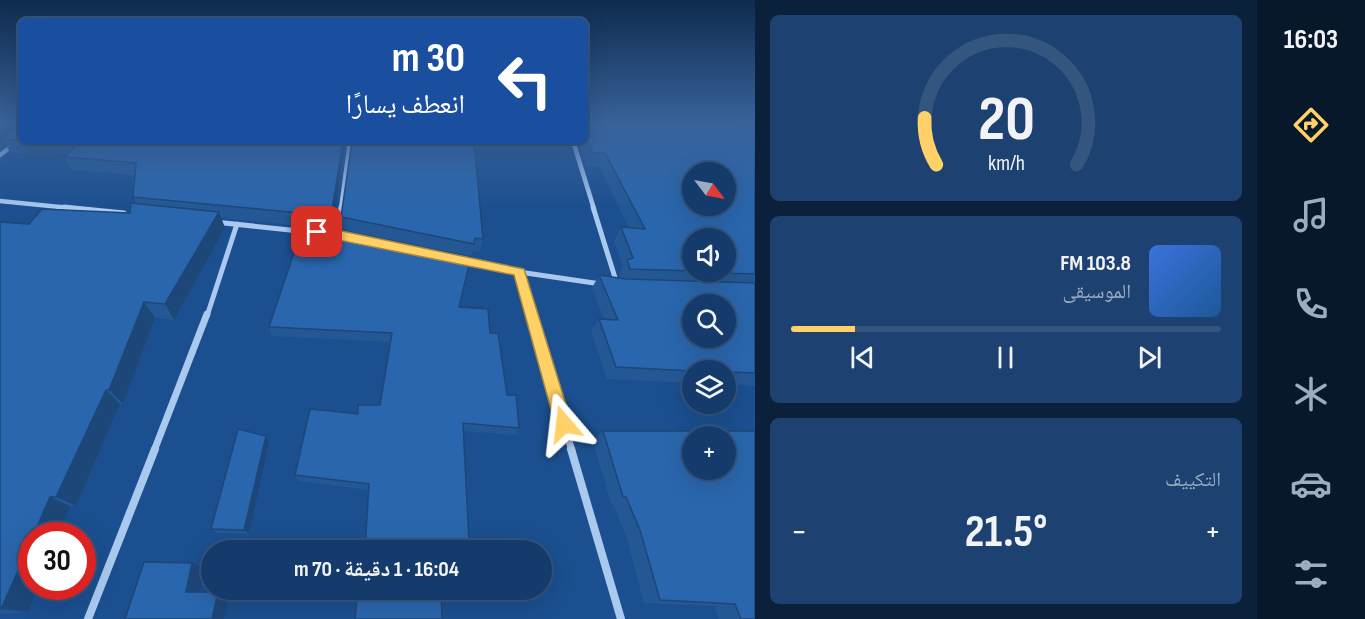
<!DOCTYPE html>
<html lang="ar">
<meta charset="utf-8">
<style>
:root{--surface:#143b6b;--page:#1d4271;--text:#f1f3f6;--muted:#9dadc1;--line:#33557e;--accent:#ffd166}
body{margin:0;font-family:"Sofia Sans Condensed","Noto Naskh Arabic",sans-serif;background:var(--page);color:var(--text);direction:rtl;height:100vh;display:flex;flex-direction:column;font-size:22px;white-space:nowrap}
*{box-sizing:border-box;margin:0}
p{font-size:20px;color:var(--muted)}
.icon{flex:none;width:33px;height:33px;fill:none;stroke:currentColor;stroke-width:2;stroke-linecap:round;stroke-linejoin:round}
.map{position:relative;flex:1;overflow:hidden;direction:ltr}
.panel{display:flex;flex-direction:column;gap:15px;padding:15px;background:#0b203b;width:502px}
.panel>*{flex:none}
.top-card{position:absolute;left:18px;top:18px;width:570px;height:126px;border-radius:9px;box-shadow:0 6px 24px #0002,0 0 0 2px var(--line);direction:rtl;background:#1a4fa0;color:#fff;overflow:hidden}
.needle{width:39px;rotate:122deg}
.controls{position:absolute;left:682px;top:162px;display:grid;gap:12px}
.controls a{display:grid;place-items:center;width:54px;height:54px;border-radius:50%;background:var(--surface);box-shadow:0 6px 24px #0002,0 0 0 2px var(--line);font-size:30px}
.speed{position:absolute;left:18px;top:522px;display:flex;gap:12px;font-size:30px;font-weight:700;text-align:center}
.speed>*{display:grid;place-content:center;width:78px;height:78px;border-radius:50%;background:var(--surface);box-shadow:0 6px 24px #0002,0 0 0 2px var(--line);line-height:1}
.speed .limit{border:9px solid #d22;background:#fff;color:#111}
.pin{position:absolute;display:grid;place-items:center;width:51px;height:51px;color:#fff;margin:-26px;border-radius:12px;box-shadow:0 3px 9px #0006}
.me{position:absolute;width:66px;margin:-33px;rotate:343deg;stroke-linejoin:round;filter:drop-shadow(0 0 4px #0008)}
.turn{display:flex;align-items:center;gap:21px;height:126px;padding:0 24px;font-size:27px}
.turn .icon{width:78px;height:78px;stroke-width:2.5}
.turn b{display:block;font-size:42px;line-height:51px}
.big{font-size:45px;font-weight:700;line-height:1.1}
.panel .card{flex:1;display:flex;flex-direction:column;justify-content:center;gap:9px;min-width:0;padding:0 21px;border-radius:9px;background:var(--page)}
.panel .dial{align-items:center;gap:0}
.dial svg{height:156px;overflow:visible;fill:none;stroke:var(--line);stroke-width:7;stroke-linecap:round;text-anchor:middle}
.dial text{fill:var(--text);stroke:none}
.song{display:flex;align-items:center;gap:18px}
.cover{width:72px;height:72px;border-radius:9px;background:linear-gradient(135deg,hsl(220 70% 55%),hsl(210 70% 35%))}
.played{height:6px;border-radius:3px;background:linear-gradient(90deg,var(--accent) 15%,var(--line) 15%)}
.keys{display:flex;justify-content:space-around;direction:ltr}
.heat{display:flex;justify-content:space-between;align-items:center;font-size:33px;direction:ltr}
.trip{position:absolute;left:201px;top:540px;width:351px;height:60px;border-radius:30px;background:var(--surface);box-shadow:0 6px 24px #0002,0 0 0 2px var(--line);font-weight:700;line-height:60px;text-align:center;direction:rtl}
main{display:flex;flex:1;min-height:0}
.menu{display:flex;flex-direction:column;width:108px;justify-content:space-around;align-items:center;background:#08182b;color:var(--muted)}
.menu .icon{width:42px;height:42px}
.menu .selected{color:var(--accent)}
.menu b{font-size:27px;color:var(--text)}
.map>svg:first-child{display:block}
</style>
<main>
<nav class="menu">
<b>16:03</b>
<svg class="icon selected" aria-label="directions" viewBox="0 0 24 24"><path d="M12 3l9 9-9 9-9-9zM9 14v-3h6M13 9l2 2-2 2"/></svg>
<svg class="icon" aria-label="music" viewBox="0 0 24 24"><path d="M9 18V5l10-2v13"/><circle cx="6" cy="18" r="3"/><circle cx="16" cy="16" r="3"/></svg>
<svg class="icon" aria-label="phone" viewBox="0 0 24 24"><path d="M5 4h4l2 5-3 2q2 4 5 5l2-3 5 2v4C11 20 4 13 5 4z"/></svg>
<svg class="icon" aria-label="climate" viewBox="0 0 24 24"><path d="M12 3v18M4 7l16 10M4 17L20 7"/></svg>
<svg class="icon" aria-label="car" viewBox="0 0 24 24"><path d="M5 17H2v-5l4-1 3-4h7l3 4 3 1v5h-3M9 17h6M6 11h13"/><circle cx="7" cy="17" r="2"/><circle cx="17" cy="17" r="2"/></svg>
<svg class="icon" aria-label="filters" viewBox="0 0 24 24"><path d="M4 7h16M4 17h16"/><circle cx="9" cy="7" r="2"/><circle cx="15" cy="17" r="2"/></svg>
</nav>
<section class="panel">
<div class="card dial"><svg viewBox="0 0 100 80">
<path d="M14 69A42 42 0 1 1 86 69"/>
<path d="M14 69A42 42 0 0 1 8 45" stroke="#ffd166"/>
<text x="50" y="56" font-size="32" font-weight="700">20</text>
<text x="50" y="72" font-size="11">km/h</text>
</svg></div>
<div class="card">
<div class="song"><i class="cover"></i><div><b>103.8 FM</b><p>الموسيقى</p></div></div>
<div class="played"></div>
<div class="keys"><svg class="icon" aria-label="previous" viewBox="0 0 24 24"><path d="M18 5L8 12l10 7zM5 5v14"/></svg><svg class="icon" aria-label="pause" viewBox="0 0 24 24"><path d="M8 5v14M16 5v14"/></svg><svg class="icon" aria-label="next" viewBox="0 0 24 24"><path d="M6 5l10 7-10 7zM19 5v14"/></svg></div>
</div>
<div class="card"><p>التكييف</p>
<div class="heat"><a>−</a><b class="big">21.5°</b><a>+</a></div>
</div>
</section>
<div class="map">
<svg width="755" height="619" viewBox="0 0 755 619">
<rect width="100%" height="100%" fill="#1b4f8f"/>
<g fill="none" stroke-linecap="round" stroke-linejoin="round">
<path stroke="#a9c9ee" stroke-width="4.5" d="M573,141L594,209
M0,155L21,139
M0,201L80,209
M341,209L350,141"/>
<path stroke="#a9c9ee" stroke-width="5" d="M64,207L124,213
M593,207L617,284
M215,222L309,232
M337,234L341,207
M463,260L519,272L601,284
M519,272L532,316
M207,316L237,224"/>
<path stroke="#a9c9ee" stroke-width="7" d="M531,314L572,451
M154,451L207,314"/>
<path stroke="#a9c9ee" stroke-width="8" d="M571,449L621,619
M88,619L155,449"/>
</g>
<path fill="#245895" d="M0,123H21V141H345L333,229L221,218L225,228L174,320L155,318L123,404H120L76,506H70L28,612L0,614V222L29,224L130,213L137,204L133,197L135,175L72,170L64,157L67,154L11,153L6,146L0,150Z
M585,123L755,137V386L726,384V370H693V383L607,379L591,332L599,319H604L592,288L599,275L620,278L619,273L623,267L614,241L621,227L629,228L599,166H587L578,141H585Z
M341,217L483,239L479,252L472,251L471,257L342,230Z
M459,307L490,333L507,395L519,428L515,435L464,431L469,542L466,546L440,545L368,490L298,481L295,475L380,405L390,342L272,336L269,327Z
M603,431L755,619H719L715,606L644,603L626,536L613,504H611L593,441Z
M269,443L249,534L217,533L211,529Z"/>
<path fill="#1d4779" d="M13,123L21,133L1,140L6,146L0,150V131Z
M343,141H345L333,229L331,216Z
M219,212L225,228L174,320L165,304Z
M144,302L155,318L123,404L109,390Z
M106,390L120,404L76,506L56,497Z
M266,436L269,443L249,534L244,530Z
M50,497L70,506L58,536H33Z
M32,539V586H38L28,612L1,609Z
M192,563L204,569L199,596L186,592Z
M218,592L229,596L224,619H212Z"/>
<path fill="#2a66ad" stroke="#1d4779" stroke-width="1.5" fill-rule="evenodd" d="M0,123H13L0,131Z
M14,123H21V140H1L16,129Z
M585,123H740L755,137V274L696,272H726V238H693V271L630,269L627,260L633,258L621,227L645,229L605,153H593L585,132ZM693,172H726V206H693Z
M48,141H343L331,216L133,197L136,163L64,157L78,142Z
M352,141H474L483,239L475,238L474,244L341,217Z
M131,203L219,212L165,304L144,302L109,390H106L56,497H50L33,536H32V539L1,609H0V222L29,224L42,209L130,213Z
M303,226L335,229L471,257L459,307L488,309L490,333H498L507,395H516L519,428L463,423L469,542L440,541V550H365L369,484L295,475L310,409L358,414V405H380L392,333L269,327Z
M599,275L626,279L755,283V373L726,372V370L693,371L616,367L599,319L618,320ZM693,304H726V338H693Z
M238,429L266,436L244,530L211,529Z
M603,431H755V619H741L735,604L660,600L640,530L626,497H623ZM693,436H726V470H693Z
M144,562L192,563L186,592H218L212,619H125Z
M358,590H441L442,619H355Z"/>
<linearGradient id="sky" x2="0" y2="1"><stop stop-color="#0f2b4f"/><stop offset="0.59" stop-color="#39639b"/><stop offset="1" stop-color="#39639b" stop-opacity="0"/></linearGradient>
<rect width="755" height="209" fill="url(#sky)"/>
<path fill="#ffd166" stroke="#a68842" stroke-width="1.5" d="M317,229L337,230L524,269L572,424L570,429L564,432L558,429L555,424L514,275L313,235V230Z"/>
</svg>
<div class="controls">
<a><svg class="needle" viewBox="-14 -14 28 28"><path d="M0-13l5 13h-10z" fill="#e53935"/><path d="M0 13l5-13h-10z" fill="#9dadc1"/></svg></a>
<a><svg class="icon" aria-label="sound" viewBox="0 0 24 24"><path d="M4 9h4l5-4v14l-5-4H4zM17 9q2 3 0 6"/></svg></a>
<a><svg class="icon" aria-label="search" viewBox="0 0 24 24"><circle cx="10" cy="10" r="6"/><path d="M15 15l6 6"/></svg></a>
<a><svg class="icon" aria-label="layers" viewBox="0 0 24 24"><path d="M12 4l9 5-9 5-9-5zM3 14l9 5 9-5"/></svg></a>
<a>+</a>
</div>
<div class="speed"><div class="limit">30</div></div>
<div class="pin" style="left:317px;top:232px;background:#d93025"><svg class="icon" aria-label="arrive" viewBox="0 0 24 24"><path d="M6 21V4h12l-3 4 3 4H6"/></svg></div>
<svg class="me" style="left:564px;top:424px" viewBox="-20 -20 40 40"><path d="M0-17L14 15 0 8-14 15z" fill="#ffd166" stroke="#fff" stroke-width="4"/></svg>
<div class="trip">16:04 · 1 دقيقة · 70 m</div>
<div class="top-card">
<div class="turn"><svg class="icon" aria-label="left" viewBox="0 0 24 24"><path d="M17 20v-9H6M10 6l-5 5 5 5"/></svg><div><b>30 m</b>انعطف يسارًا</div></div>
</div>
</div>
</main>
